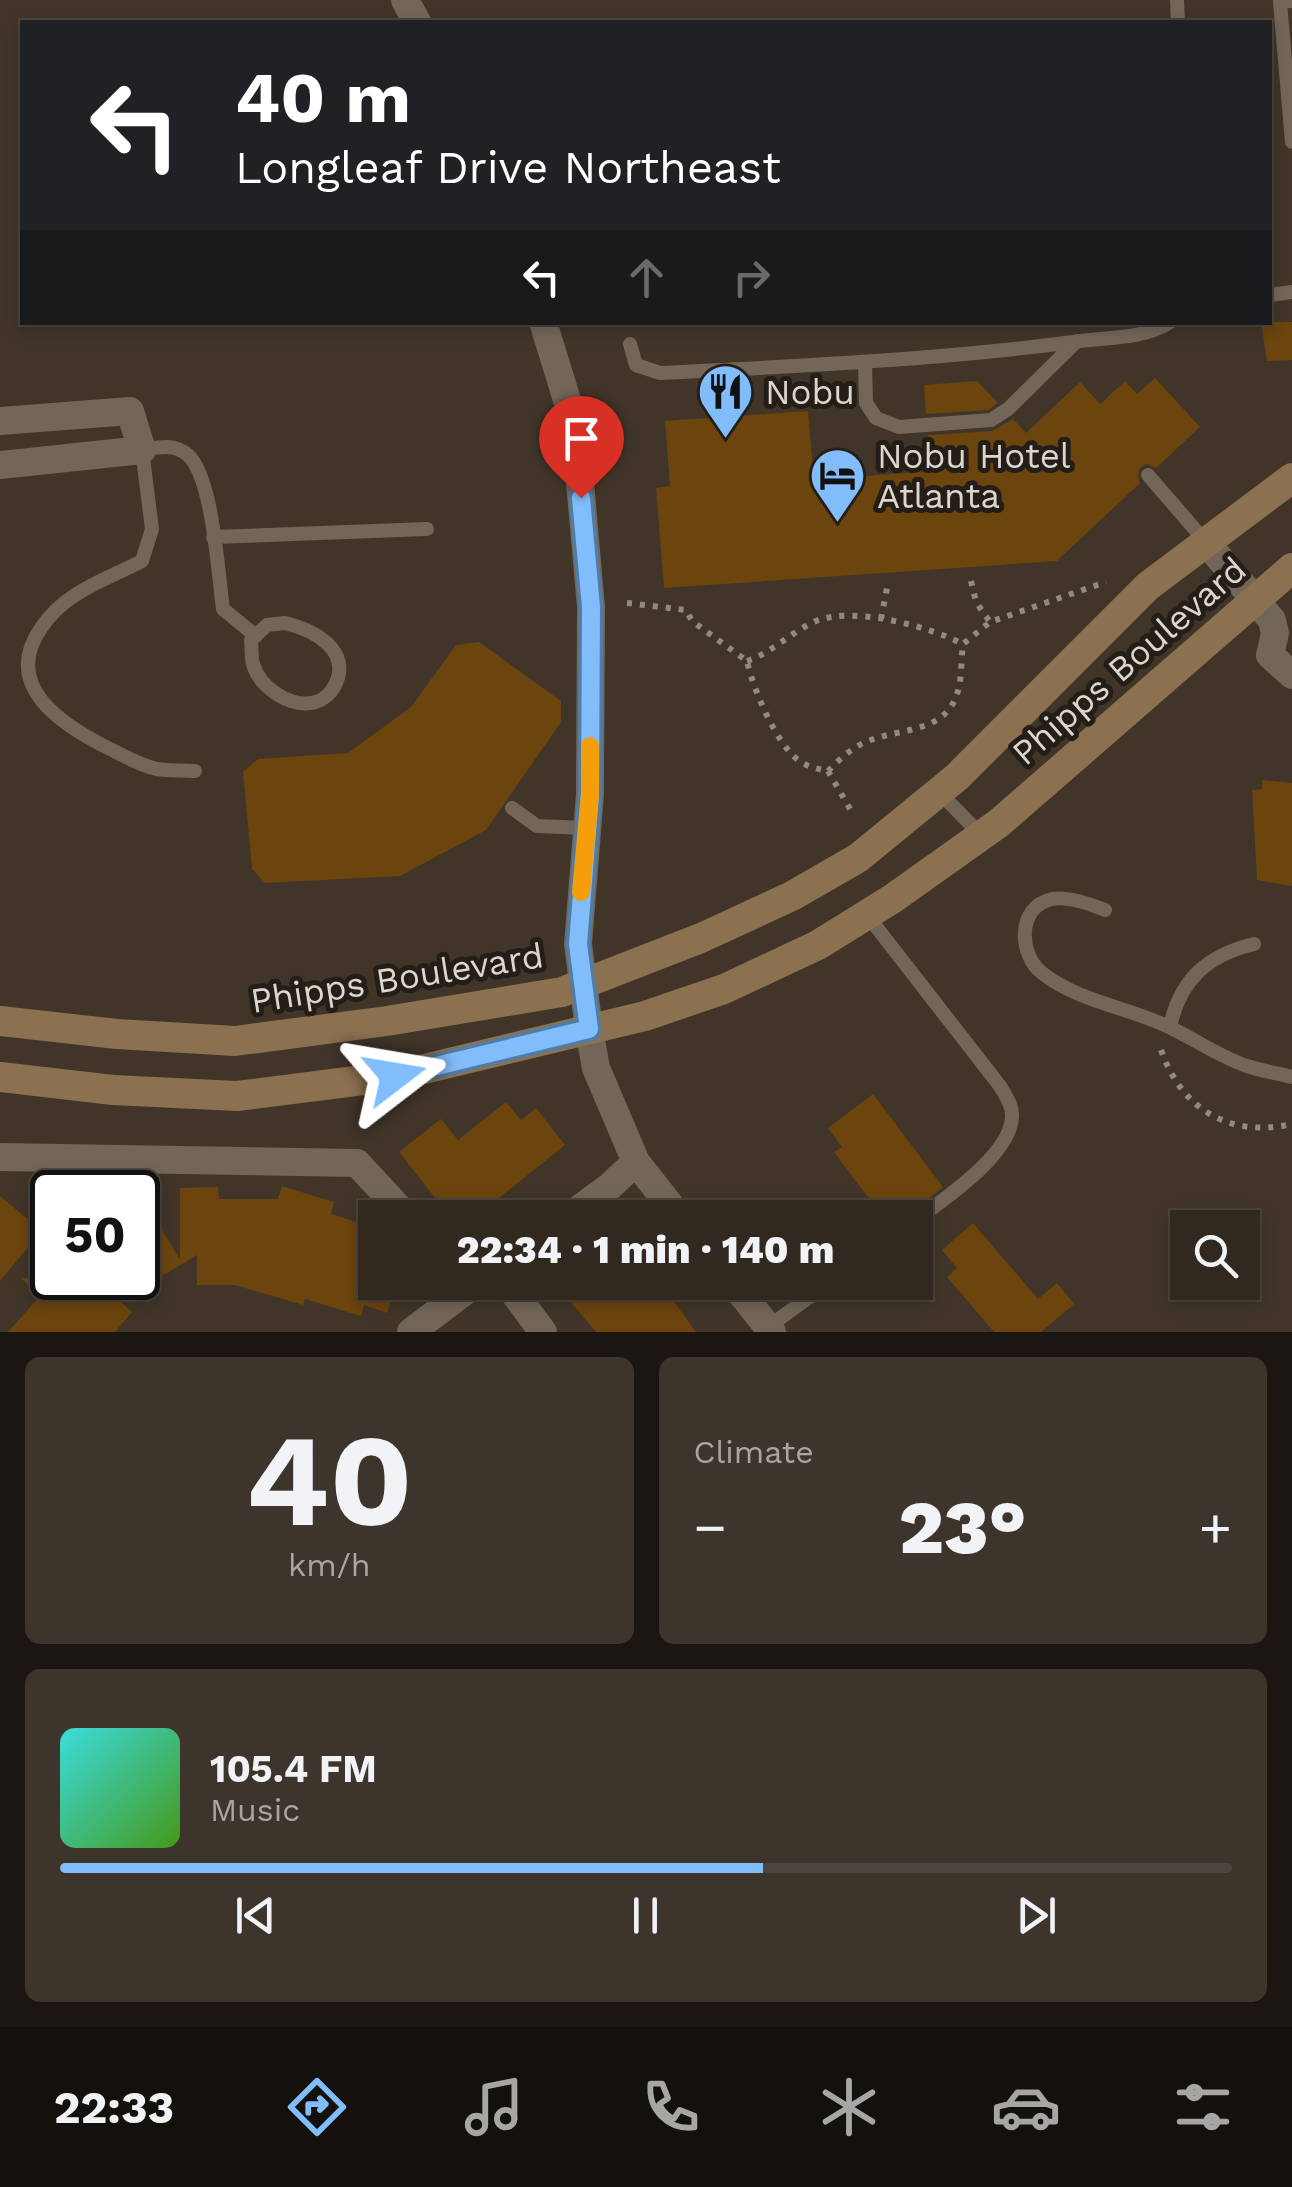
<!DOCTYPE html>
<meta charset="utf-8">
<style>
:root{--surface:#31281f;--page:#3d342c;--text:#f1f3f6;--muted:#a8a6a4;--line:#4c443d;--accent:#81bdfa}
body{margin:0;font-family:"Work Sans",sans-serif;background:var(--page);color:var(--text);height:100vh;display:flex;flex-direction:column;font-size:38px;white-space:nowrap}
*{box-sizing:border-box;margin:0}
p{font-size:32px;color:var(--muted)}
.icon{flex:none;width:55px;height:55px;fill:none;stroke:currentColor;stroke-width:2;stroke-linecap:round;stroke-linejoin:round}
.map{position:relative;height:1332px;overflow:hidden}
.panel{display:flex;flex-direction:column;gap:25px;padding:25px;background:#1b1611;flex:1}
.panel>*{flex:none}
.top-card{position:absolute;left:20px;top:20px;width:1252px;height:305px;border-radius:0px;box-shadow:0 5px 15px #0003,0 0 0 2px var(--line);background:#202124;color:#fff;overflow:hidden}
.fabs{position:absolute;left:1170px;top:1210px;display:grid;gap:20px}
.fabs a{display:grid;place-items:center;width:90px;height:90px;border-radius:0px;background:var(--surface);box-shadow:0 5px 15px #0003,0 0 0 2px var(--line);font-size:50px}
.speed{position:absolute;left:30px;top:1170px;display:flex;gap:20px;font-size:50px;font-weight:700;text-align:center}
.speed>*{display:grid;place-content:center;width:130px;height:130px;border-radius:50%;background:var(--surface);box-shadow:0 5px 15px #0003,0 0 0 2px var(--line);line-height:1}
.speed .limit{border:5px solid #111;border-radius:15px;background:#fff;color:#111}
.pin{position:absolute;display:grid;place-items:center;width:85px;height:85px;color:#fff;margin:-102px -42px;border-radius:50% 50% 50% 0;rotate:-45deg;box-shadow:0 0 10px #0007}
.pin .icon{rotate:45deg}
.me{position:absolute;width:110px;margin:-55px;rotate:76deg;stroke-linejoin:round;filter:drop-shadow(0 0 8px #0008)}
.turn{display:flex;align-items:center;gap:35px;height:210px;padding:0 50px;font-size:45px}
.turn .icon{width:130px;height:130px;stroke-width:2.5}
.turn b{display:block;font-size:70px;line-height:85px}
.lanes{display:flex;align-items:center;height:95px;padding:0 50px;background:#0003;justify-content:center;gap:50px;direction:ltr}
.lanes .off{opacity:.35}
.big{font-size:75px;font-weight:800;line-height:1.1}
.panel .card{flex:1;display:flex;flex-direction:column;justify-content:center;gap:15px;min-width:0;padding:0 35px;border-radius:15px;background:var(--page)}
.panel .dial{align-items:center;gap:0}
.dial b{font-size:130px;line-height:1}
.song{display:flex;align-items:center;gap:30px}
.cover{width:120px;height:120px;border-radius:15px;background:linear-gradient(135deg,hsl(180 70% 55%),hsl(100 70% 35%))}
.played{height:10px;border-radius:5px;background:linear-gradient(90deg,var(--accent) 60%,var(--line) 60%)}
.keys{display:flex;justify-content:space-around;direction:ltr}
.heat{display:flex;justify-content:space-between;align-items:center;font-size:55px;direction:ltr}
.panel .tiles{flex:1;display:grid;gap:25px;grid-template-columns:1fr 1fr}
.card:last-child{grid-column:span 2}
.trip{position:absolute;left:358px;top:1200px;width:575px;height:100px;border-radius:0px;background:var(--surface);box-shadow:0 5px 15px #0003,0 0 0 2px var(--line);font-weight:800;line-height:100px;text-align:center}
.tab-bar{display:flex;height:160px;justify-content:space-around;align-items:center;background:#14100c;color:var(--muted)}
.tab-bar .icon{width:70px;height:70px}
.tab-bar .on{color:var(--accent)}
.tab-bar b{font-size:45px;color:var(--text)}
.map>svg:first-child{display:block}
</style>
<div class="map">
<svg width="1292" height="1332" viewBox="0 0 1292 1332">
<rect width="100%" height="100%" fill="#413529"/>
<path fill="#6b440e" d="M1261,322H1292V360L1267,361Z
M1155,378L1200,427L1156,468L1147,464L1140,468L1138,476L1140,483L1057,561L664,588L656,488L670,486L665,421L808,411L814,480L930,471L928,435L992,431L1013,419L1026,433L1080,382L1100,404L1125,381L1137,394Z
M977,381L998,403L988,410L926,414L924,385Z
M479,642L561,701V722L486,830L400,876L265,883L252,869L243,772L258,759L348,753L411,707L456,645Z
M1262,780L1292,783V886L1257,880L1252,790L1262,789Z
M873,1094L943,1187L905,1218L891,1203L879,1212L834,1152L842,1147L828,1128Z
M506,1102L521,1120L536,1108L565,1145L474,1218H451L399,1152L441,1119L458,1140Z
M282,1186L334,1202L331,1214L375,1228V1282H397L387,1313L364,1305L361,1316L305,1299L303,1305L235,1285H197V1255L120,1301L132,1312L115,1332H8L41,1295L20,1278H138V1189L180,1260V1188L218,1187L219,1199H278Z
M0,1196L42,1231L0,1281Z
M973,1223L1038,1299L1057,1283L1074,1304L1041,1332H994L947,1277L957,1268L942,1250Z
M554,1282H660L696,1332H596Z"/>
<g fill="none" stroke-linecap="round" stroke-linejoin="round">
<path stroke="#92897f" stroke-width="6" stroke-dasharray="5 8" stroke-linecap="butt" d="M971,581L976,602L990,622
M627,603L686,610L692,621L747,661C753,689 776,743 798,760C808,767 817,769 828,771
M881,619L887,588
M747,661C773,652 791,632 816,621C853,606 928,626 963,644
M828,771C839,760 851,748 866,742C899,727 946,735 958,691C962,677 961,659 963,644L990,622L1106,582
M828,771L853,814
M1161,1050C1182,1110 1230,1138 1292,1124"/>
<path stroke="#726658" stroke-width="14" d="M1177,0L1178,22
M1292,1L1280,2L1292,142
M1270,295L1292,292
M630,344L636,365L660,373C798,366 936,360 1073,342C1105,337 1142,340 1170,322
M865,363L866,403L876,418L899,427L991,420L1008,409L1077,341
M1148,475L1205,541
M213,537L427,529
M285,623C314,630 354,651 334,687C331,693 323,700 316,702C291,709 260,688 253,664C251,657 252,648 251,640L267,625Z
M195,771C183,770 169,771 157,769C140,766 123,755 108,748C62,725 1,686 41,628C65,592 105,580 142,561L152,529L142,450C158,447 174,443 188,455C213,478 218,574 223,609L256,636
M939,792L982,836
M512,808L537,826L586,828
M1105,910C1090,904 1068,896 1052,899C1016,907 1019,955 1042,973C1081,1003 1129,1007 1171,1028C1196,1040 1220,1057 1247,1066C1261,1071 1277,1073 1292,1077
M867,915L1000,1086C1005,1095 1012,1104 1012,1114C1014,1153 944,1199 915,1221
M1170,1027C1180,979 1208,955 1254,944
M768,1327L830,1282"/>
<path stroke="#726658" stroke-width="28" d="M405,0L417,22
M543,322L575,426L591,607L590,794L578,944L589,1029L596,1068L636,1162L680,1218
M0,421L130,411L142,450L0,465
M1205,541L1272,620L1275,633L1270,655L1292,675
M0,1157L357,1163L408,1218
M567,1218L609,1187L636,1162
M506,1282L543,1332
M732,1282L772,1332
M411,1332L477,1282"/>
<path stroke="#8c7150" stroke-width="30" d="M0,1021L117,1034L235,1041L387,1021L562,992L701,938L792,896L858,858L957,777L1148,586L1292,478
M0,1077L113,1090L237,1096L395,1076L645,1016L724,989L818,945L892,899L999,823L1292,568"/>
</g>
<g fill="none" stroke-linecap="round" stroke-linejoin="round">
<defs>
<path id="route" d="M395,1076L589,1029L578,944L590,794L591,607L581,498"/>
</defs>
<use href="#route" stroke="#547ba2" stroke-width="25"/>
<use href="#route" stroke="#81bdfa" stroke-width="18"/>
<path stroke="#f59e0b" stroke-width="18" d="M581,892L590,794V746"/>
</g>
<defs>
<symbol id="restaurant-pin" viewBox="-11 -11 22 30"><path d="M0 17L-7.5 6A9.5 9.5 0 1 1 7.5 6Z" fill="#81bdfa" stroke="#231e18"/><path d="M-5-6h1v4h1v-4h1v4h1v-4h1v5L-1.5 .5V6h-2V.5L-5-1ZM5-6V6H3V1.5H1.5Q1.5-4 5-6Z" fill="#111"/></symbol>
<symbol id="hotel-pin" viewBox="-11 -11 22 30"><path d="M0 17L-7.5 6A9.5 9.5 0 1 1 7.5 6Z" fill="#81bdfa" stroke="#231e18"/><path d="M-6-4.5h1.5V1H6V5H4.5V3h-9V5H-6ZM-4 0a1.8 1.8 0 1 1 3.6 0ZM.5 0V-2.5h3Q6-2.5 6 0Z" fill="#111"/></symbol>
</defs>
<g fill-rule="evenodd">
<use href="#restaurant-pin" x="694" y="360" width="63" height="86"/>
<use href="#hotel-pin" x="806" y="444" width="63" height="86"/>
</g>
<g text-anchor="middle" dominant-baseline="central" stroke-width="10" stroke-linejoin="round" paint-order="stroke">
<g font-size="35" fill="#ddd6ce" stroke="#231e18" text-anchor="start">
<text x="765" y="392">Nobu</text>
<text x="877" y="456">Nobu Hotel<tspan x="877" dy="40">Atlanta</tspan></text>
</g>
<g font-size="35" fill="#ddd6ce" stroke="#231e18">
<text transform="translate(1129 661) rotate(-41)">Phipps Boulevard</text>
<text transform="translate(397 978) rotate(-9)">Phipps Boulevard</text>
</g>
</g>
</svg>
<div class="fabs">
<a><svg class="icon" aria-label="search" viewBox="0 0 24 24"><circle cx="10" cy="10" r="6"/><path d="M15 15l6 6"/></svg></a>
</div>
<div class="speed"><div class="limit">50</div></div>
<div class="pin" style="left:581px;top:498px;background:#d93025"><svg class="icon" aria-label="arrive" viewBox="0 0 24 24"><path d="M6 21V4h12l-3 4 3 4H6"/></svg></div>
<svg class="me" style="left:395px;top:1076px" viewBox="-20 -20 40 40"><path d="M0-17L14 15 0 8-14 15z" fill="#81bdfa" stroke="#fff" stroke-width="4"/></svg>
<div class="trip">22:34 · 1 min · 140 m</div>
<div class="top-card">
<div class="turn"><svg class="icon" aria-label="left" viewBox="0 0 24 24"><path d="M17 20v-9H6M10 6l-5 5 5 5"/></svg><div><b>40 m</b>Longleaf Drive Northeast</div></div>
<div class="lanes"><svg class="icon" aria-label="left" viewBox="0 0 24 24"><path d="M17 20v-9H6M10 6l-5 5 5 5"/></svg><svg class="icon off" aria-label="ahead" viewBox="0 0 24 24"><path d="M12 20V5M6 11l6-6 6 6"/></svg><svg class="icon off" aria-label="right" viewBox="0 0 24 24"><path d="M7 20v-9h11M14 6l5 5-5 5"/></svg></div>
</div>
</div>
<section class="panel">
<div class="tiles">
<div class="card dial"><b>40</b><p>km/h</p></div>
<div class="card"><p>Climate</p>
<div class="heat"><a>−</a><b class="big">23°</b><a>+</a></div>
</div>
<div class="card">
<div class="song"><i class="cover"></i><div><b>105.4 FM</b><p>Music</p></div></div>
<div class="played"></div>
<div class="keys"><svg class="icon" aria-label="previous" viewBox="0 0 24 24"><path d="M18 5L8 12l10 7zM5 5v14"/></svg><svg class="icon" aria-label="pause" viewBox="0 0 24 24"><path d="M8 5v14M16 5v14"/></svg><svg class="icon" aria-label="next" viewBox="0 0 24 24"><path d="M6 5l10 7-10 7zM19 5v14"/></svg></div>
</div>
</div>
</section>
<nav class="tab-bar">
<b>22:33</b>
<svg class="icon on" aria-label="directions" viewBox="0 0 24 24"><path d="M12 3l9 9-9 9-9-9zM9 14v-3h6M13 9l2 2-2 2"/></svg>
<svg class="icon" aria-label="music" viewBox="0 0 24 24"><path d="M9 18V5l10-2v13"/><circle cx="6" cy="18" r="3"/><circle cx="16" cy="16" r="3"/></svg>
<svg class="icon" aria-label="phone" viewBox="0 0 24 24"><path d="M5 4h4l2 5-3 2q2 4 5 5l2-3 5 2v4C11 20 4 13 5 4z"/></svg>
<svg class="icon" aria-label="climate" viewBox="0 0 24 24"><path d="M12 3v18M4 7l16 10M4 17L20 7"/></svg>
<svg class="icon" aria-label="car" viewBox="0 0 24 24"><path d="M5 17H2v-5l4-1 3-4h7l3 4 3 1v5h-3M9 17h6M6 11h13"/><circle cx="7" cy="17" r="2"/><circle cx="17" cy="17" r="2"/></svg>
<svg class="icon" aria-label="filters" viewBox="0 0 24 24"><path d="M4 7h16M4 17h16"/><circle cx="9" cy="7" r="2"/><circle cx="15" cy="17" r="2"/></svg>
</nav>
